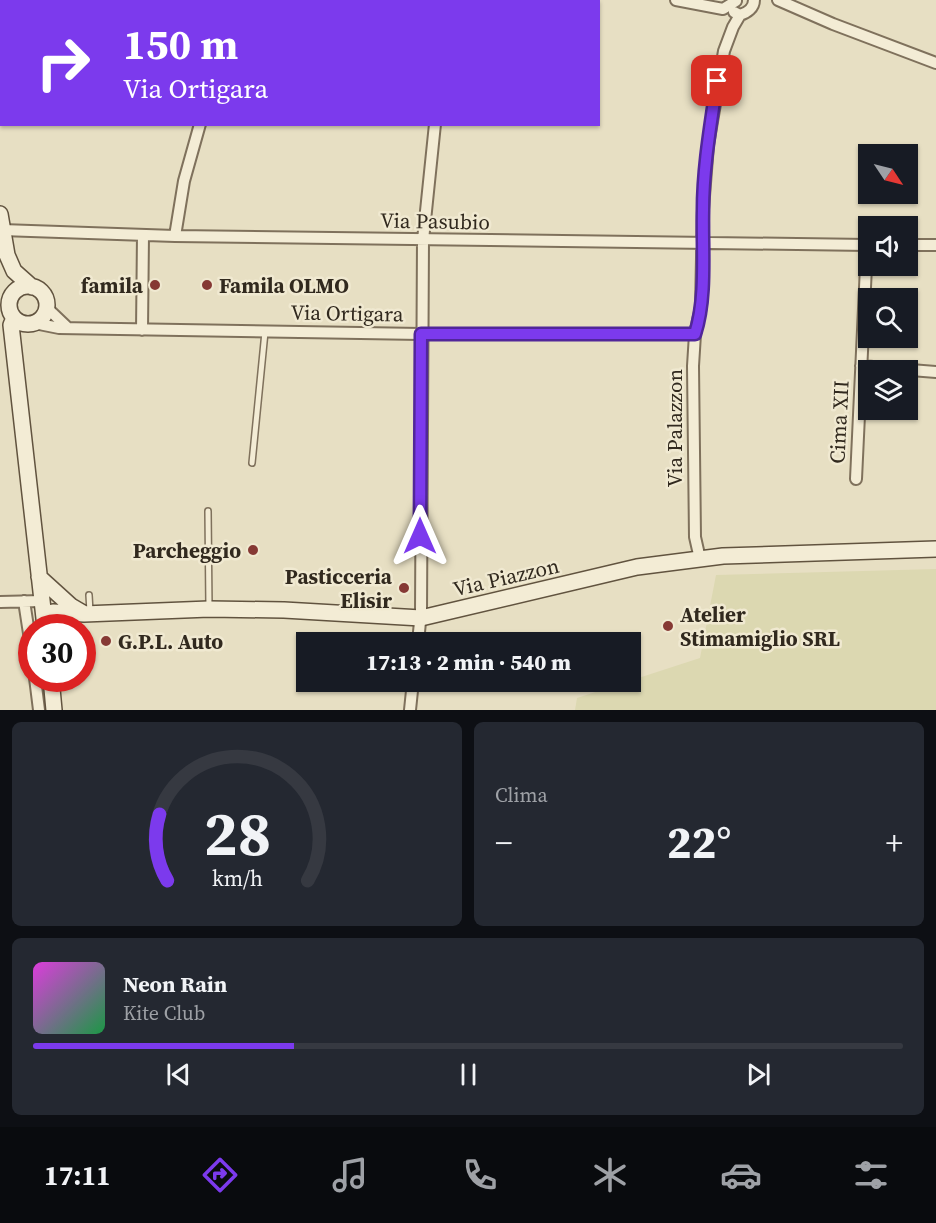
<!DOCTYPE html>
<html lang="it">
<meta charset="utf-8">
<style>
:root{--surface:#171b24;--page:#242831;--text:#f1f3f6;--muted:#9ea1a6;--line:#363941;--accent:#7c3aed}
body{margin:0;font-family:"Source Serif 4",serif;background:var(--page);color:var(--text);height:100vh;display:flex;flex-direction:column;font-size:22px;white-space:nowrap}
*{box-sizing:border-box;margin:0}
p{font-size:20px;color:var(--muted)}
.icon{flex:none;width:33px;height:33px;fill:none;stroke:currentColor;stroke-width:2;stroke-linecap:round;stroke-linejoin:round}
.map{position:relative;height:710px;overflow:hidden}
.drawer{display:flex;flex-direction:column;gap:12px;padding:12px;background:#0d0f14;flex:1}
.drawer>*{flex:none}
.guide{position:absolute;left:0px;top:0px;width:600px;height:126px;box-shadow:0 2px 4px #0004;background:#7c3aed;color:#fff;overflow:hidden}
.needle{width:39px;rotate:125deg}
.fabs{position:absolute;left:858px;top:144px;display:grid;gap:12px}
.fabs a{display:grid;place-items:center;width:60px;height:60px;border-radius:0px;background:var(--surface);box-shadow:0 2px 4px #0004;font-size:30px}
.speed{position:absolute;left:18px;top:614px;display:flex;gap:12px;font-size:30px;font-weight:700;text-align:center}
.speed>*{display:grid;place-content:center;width:78px;height:78px;border-radius:50%;background:var(--surface);box-shadow:0 2px 4px #0004;line-height:1}
.speed .limit{border:9px solid #d22;background:#fff;color:#111}
.pin{position:absolute;display:grid;place-items:center;width:51px;height:51px;color:#fff;margin:-26px;border-radius:12px;box-shadow:0 3px 9px #0006}
.me{position:absolute;width:66px;margin:-33px;rotate:0deg;stroke-linejoin:round;filter:drop-shadow(0 0 4px #0008)}
.turn{display:flex;align-items:center;gap:21px;height:126px;padding:0 24px;font-size:27px}
.turn .icon{width:78px;height:78px;stroke-width:2.5}
.turn b{display:block;font-size:42px;line-height:51px}
.big{font-size:45px;font-weight:800;line-height:1.1}
.drawer .card{flex:1;display:flex;flex-direction:column;justify-content:center;gap:9px;min-width:0;padding:0 21px;border-radius:9px;background:var(--page)}
.drawer .dial{align-items:center;gap:0}
.dial svg{height:156px;overflow:visible;fill:none;stroke:var(--line);stroke-width:7;stroke-linecap:round;text-anchor:middle}
.dial text{fill:var(--text);stroke:none}
.song{display:flex;align-items:center;gap:18px}
.cover{width:72px;height:72px;border-radius:9px;background:linear-gradient(135deg,hsl(300 70% 55%),hsl(140 70% 35%))}
.played{height:6px;border-radius:3px;background:linear-gradient(90deg,var(--accent) 30%,var(--line) 30%)}
.keys{display:flex;justify-content:space-around;direction:ltr}
.heat{display:flex;justify-content:space-between;align-items:center;font-size:33px;direction:ltr}
.drawer .tiles{flex:1;display:grid;gap:12px;grid-template-columns:1fr 1fr}
.card:last-child{grid-column:span 2}
.trip{position:absolute;left:296px;top:632px;width:345px;height:60px;border-radius:0px;background:var(--surface);box-shadow:0 2px 4px #0004;font-weight:800;line-height:60px;text-align:center}
.tab-bar{display:flex;height:96px;justify-content:space-around;align-items:center;background:#090b0e;color:var(--muted)}
.tab-bar .icon{width:42px;height:42px}
.tab-bar .selected{color:var(--accent)}
.tab-bar b{font-size:27px;color:var(--text)}
.map>svg:first-child{display:block}
</style>
<div class="map">
<svg width="936" height="710" viewBox="0 0 936 710">
<rect width="100%" height="100%" fill="#e7dfc3"/>
<path fill="#dcd8b1" d="M936,569V710H575L577,698L700,658L716,575Z"/>
<g fill="none" stroke-linecap="round" stroke-linejoin="round">
<defs>
<path id="lane" d="M50,0L52,2
M112,2V0
M137,2V0
M252,463L265,332
M208,511L209,608
M89,595L90,612"/>
<path id="street" d="M437,0V2
M676,0L723,9L736,1
M778,0L833,24L936,63
M248,2L249,0
M734,12L740,15C747,13 754,8 754,0
M2,230L175,236L868,245
M175,236L184,181L200,124
M908,245H936
M47,308L68,328
M34,323L59,328L421,334H695
M142,330L143,235
M861,366L936,372
M856,479L867,245
M700,559L695,537L693,366L695,334L701,307L703,209L708,145L724,51L733,27L740,15
M24,601L32,653
M0,602L42,601
M418,642L421,612L423,240L435,124
M35,678L39,710
M410,710L413,681"/>
<path id="secondary" d="M15,2L16,0
M0,17L2,16
M0,214L7,255L14,271L32,287
M9 305a19 19 0 1 1 38 0a19 19 0 1 1-38 0Z
M14,318L11,325L45,627
M39,577L71,606L83,613
M44,614L53,612L84,614L209,609L284,610L421,618L637,567L723,556L936,549
M51,678L54,710"/>
</defs>
<use href="#lane" stroke="#7f715c" stroke-width="8"/>
<use href="#street" stroke="#7f715c" stroke-width="14"/>
<use href="#secondary" stroke="#61533f" stroke-width="18"/>
<use href="#lane" stroke="#f3ecd5" stroke-width="5"/>
<use href="#street" stroke="#f3ecd5" stroke-width="10"/>
<use href="#secondary" stroke="#f3ecd5" stroke-width="15"/>
</g>
<g fill="none" stroke-linecap="round" stroke-linejoin="round">
<defs>
<path id="route" d="M420,536L421,334H695C707,297 702,249 703,210C703,167 711,123 717,81"/>
</defs>
<use href="#route" stroke="#51269a" stroke-width="15"/>
<use href="#route" stroke="#7c3aed" stroke-width="10"/>
</g>
<g fill="#863934" stroke="#f0e9d1" stroke-width="2">
<circle cx="155" cy="285" r="6"/>
<circle cx="207" cy="285" r="6"/>
<circle cx="253" cy="550" r="6"/>
<circle cx="404" cy="588" r="6"/>
<circle cx="668" cy="626" r="6"/>
<circle cx="106" cy="641" r="6"/>
</g>
<g text-anchor="middle" dominant-baseline="central" stroke-width="5" stroke-linejoin="round" paint-order="stroke">
<g font-size="21" fill="#31291e" stroke="#f0e9d1">
<text transform="translate(435 221) rotate(1)">Via Pasubio</text>
<text transform="translate(347 313) rotate(1)">Via Ortigara</text>
<text transform="translate(839 422) rotate(-87)">Cima XII</text>
<text transform="translate(674 428) rotate(-90)">Via Palazzon</text>
<text transform="translate(506 577) rotate(-13)">Via Piazzon</text>
</g>
<g font-size="21" font-weight="bold" fill="#31291e" stroke="#f0e9d1" text-anchor="end">
<text x="143" y="285">famila</text>
<text x="219" y="285" text-anchor="start">Famila OLMO</text>
<text x="241" y="550">Parcheggio</text>
<text x="392" y="576">Pasticceria<tspan x="392" dy="24">Elisir</tspan></text>
<text x="680" y="614" text-anchor="start">Atelier<tspan x="680" dy="24">Stimamiglio SRL</tspan></text>
<text x="118" y="641" text-anchor="start">G.P.L. Auto</text>
</g>
</g>
</svg>
<div class="fabs">
<a><svg class="needle" viewBox="-14 -14 28 28"><path d="M0-13l5 13h-10z" fill="#e53935"/><path d="M0 13l5-13h-10z" fill="#9ea1a6"/></svg></a>
<a><svg class="icon" aria-label="sound" viewBox="0 0 24 24"><path d="M4 9h4l5-4v14l-5-4H4zM17 9q2 3 0 6"/></svg></a>
<a><svg class="icon" aria-label="search" viewBox="0 0 24 24"><circle cx="10" cy="10" r="6"/><path d="M15 15l6 6"/></svg></a>
<a><svg class="icon" aria-label="layers" viewBox="0 0 24 24"><path d="M12 4l9 5-9 5-9-5zM3 14l9 5 9-5"/></svg></a>
</div>
<div class="speed"><div class="limit">30</div></div>
<div class="pin" style="left:717px;top:81px;background:#d93025"><svg class="icon" aria-label="arrive" viewBox="0 0 24 24"><path d="M6 21V4h12l-3 4 3 4H6"/></svg></div>
<svg class="me" style="left:420px;top:536px" viewBox="-20 -20 40 40"><path d="M0-17L14 15 0 8-14 15z" fill="#7c3aed" stroke="#fff" stroke-width="4"/></svg>
<div class="trip">17:13 · 2 min · 540 m</div>
<div class="guide">
<div class="turn"><svg class="icon" aria-label="right" viewBox="0 0 24 24"><path d="M7 20v-9h11M14 6l5 5-5 5"/></svg><div><b>150 m</b>Via Ortigara</div></div>
</div>
</div>
<section class="drawer">
<div class="tiles">
<div class="card dial"><svg viewBox="0 0 100 80">
<path d="M14 69A42 42 0 1 1 86 69"/>
<path d="M14 69A42 42 0 0 1 10 35" stroke="#7c3aed"/>
<text x="50" y="56" font-size="32" font-weight="700">28</text>
<text x="50" y="72" font-size="11">km/h</text>
</svg></div>
<div class="card"><p>Clima</p>
<div class="heat"><a>−</a><b class="big">22°</b><a>+</a></div>
</div>
<div class="card">
<div class="song"><i class="cover"></i><div><b>Neon Rain</b><p>Kite Club</p></div></div>
<div class="played"></div>
<div class="keys"><svg class="icon" aria-label="previous" viewBox="0 0 24 24"><path d="M18 5L8 12l10 7zM5 5v14"/></svg><svg class="icon" aria-label="pause" viewBox="0 0 24 24"><path d="M8 5v14M16 5v14"/></svg><svg class="icon" aria-label="next" viewBox="0 0 24 24"><path d="M6 5l10 7-10 7zM19 5v14"/></svg></div>
</div>
</div>
</section>
<nav class="tab-bar">
<b>17:11</b>
<svg class="icon selected" aria-label="directions" viewBox="0 0 24 24"><path d="M12 3l9 9-9 9-9-9zM9 14v-3h6M13 9l2 2-2 2"/></svg>
<svg class="icon" aria-label="music" viewBox="0 0 24 24"><path d="M9 18V5l10-2v13"/><circle cx="6" cy="18" r="3"/><circle cx="16" cy="16" r="3"/></svg>
<svg class="icon" aria-label="phone" viewBox="0 0 24 24"><path d="M5 4h4l2 5-3 2q2 4 5 5l2-3 5 2v4C11 20 4 13 5 4z"/></svg>
<svg class="icon" aria-label="climate" viewBox="0 0 24 24"><path d="M12 3v18M4 7l16 10M4 17L20 7"/></svg>
<svg class="icon" aria-label="car" viewBox="0 0 24 24"><path d="M5 17H2v-5l4-1 3-4h7l3 4 3 1v5h-3M9 17h6M6 11h13"/><circle cx="7" cy="17" r="2"/><circle cx="17" cy="17" r="2"/></svg>
<svg class="icon" aria-label="filters" viewBox="0 0 24 24"><path d="M4 7h16M4 17h16"/><circle cx="9" cy="7" r="2"/><circle cx="15" cy="17" r="2"/></svg>
</nav>
